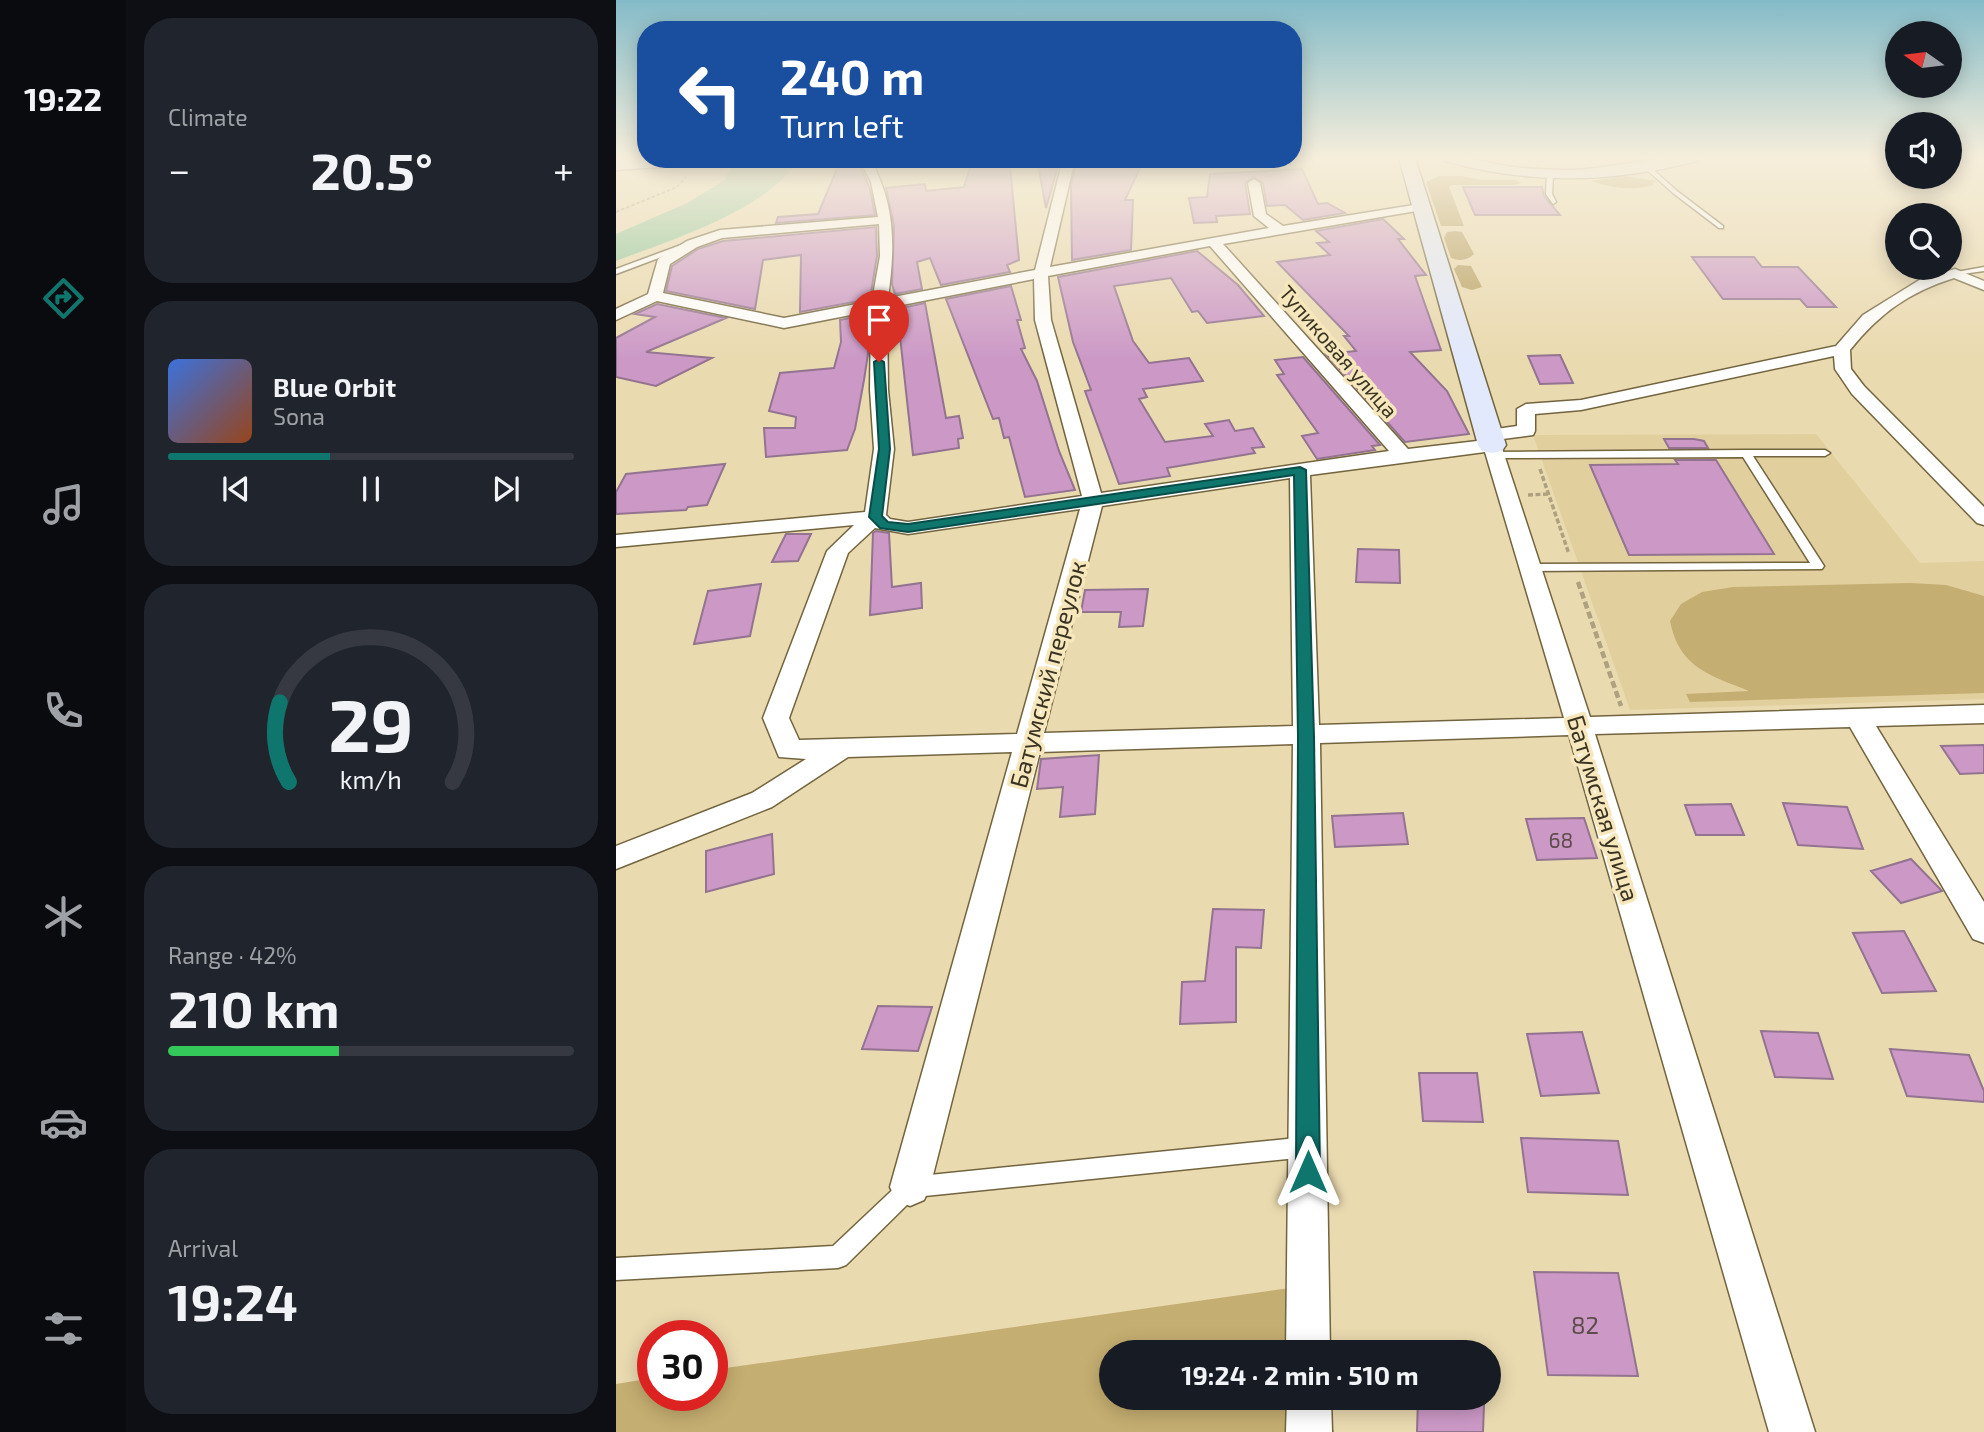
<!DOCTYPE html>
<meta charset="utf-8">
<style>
:root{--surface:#171b24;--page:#20242c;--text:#f1f3f6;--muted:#9ea1a6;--line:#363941;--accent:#0f766e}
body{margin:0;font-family:"Exo 2",sans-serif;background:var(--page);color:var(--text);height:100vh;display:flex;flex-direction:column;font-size:26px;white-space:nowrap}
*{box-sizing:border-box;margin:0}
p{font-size:23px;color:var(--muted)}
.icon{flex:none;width:38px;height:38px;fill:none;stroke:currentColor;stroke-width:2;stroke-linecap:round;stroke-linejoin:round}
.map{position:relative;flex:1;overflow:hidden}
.details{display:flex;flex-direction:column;gap:18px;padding:18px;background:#0d0f14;width:490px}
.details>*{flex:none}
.banner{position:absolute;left:21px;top:21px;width:665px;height:147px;border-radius:28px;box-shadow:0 4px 18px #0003;background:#1a4fa0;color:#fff;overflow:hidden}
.needle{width:46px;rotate:284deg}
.fabs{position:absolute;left:1269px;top:21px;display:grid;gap:14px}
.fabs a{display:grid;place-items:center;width:77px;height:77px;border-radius:50%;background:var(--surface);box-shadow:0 4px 18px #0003;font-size:35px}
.speed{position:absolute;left:21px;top:1320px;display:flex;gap:14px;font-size:35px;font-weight:700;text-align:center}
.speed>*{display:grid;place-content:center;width:91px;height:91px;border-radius:50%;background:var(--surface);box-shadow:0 4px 18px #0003;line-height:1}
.speed .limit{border:10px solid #d22;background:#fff;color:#111}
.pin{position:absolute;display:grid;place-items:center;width:60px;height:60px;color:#fff;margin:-72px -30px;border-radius:50% 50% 50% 0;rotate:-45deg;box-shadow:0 0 7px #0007}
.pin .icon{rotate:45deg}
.me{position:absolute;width:77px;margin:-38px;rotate:0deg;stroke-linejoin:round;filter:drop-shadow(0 0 5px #0008)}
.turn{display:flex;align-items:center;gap:24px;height:147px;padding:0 28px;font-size:32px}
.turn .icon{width:91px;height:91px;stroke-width:2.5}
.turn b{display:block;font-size:49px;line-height:60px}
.big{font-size:52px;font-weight:700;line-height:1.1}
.details .card{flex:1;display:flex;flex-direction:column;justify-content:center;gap:10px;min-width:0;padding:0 24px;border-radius:28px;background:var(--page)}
.details .dial{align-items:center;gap:0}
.dial svg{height:182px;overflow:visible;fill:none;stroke:var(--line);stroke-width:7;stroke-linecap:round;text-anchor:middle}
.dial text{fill:var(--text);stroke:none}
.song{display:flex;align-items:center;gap:21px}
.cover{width:84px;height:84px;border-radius:10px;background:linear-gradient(135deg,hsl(220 70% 55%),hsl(20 70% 35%))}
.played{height:7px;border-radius:4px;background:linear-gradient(90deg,var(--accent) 40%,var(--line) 40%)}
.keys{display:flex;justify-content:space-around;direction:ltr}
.heat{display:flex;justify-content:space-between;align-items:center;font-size:38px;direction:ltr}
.charge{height:10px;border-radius:5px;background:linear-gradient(90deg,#34c759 42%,var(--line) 0)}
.trip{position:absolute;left:483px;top:1340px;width:402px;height:70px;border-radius:35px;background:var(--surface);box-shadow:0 4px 18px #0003;font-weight:700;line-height:70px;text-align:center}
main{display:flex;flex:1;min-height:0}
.dock{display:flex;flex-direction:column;width:126px;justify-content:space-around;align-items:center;background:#090b0e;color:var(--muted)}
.dock .icon{width:49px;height:49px}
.dock .selected{color:var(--accent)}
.dock b{font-size:32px;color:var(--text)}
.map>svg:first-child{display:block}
</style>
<main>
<nav class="dock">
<b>19:22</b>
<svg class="icon selected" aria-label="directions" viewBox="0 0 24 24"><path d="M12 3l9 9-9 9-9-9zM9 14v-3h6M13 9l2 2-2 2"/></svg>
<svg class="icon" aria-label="music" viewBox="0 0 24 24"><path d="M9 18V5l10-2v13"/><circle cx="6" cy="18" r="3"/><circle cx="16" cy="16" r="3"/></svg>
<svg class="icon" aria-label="phone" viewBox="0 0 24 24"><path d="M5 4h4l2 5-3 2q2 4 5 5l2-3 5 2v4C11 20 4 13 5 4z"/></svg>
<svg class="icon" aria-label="climate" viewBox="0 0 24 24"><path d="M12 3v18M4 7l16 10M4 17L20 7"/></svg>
<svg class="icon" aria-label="car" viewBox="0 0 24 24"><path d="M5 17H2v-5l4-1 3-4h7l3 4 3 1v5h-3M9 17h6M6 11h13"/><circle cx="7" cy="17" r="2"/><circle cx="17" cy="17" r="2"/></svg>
<svg class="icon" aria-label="filters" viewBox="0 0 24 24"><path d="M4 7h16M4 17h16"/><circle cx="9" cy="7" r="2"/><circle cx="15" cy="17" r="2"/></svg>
</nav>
<section class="details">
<div class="card"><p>Climate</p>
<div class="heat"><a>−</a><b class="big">20.5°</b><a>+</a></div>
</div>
<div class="card">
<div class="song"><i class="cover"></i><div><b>Blue Orbit</b><p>Sona</p></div></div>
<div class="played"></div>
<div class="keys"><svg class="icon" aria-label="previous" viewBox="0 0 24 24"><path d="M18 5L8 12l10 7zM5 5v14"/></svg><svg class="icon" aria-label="pause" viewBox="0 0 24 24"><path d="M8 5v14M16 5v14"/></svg><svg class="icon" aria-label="next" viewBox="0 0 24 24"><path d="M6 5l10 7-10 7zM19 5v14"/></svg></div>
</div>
<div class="card dial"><svg viewBox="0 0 100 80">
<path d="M14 69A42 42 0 1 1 86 69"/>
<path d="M14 69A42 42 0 0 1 10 34" stroke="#0f766e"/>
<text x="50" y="56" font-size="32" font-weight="700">29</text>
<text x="50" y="72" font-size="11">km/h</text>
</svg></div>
<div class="card"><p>Range · 42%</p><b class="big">210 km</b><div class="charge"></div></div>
<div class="card"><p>Arrival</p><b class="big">19:24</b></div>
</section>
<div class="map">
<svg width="1368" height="1432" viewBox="0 0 1368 1432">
<rect width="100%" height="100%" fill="#eadab0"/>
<path fill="#e1cf9e" d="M1200,434L1304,563L1368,561V699L1014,710L917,435Z"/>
<path fill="#c5ae71" d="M1294,583L1330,585L1368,596V693L1074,702L1070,694L1133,691C1094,675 1063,668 1054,621L1065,604L1086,592L1117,587Z
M674,1288L694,1353H495V1398H708L718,1432H0V1384L37,1378V1395H96V1370Z"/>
<path fill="#b79f60" d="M823,176H844L866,180H899L905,183L898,185H836L833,187L848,226H825L810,182Z
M1009,176L1041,181L1036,183L1038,185C1016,191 994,188 975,181Z
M839,231L846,232L858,254C851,261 843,261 835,258L828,238L831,232Z
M842,265L855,266L866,287L856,290L846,287L838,269Z"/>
<path fill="#8ec598" d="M118,159H183C152,210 54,240 0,261V234L71,203L109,180Z"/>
<path fill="#cc99c7" stroke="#937390" stroke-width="2" d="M421,159H444L430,208Z
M461,159H528L509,200H517L515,250L456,260L455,186Z
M242,162L254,189L259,215L160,223L162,217L202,214L223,164Z
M354,167H394L403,260L391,265L394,272L325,285L314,258L301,262L306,289L279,294L276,284L278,226L270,188L309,184L310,191L348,187Z
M686,169L702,204L711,203L729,213L687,220L669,205L651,206L647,183L637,177L629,183L634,214L600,216L601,222L578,223L573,198L591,197L594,174Z
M847,187H926L928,196L944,215H859Z
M767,219L788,239H782L810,275L799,276L825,350L794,352L831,391L853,434L789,442L710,354L740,351L728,336H733L661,262L714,255L701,243L713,242L700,231Z
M260,227L261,256L254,299L184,312L185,255L147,260L139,309L50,291L56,266L82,249L107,241Z
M581,251L622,285L648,316L591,323L582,311L576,312L555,278L498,286L517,341L533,363L573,358L587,381L527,389L531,397L523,399L549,442L597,436L589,424L613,420L619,431L637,428L648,447L636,448L639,453L551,468L554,476L503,484L469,391L475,390L457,342L442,277Z
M1076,257H1138L1146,267H1182L1220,307H1191L1184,299H1107Z
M395,286L405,320H401L409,348L405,349L421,381L443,451L459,490L409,497L393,437L388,438L383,418L377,419L330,299Z
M309,303L330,418L343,416L347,438L342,439L343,448L297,455L281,309Z
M41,304L110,318L30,352L96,358L40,386L0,377V338L39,317L19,314Z
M252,314V354L248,380L239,429L231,450L150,457L148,428H179L180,417L153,411L164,373L218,368L225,342L224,320Z
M944,355L957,383L924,384L912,356Z
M687,357L764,445L756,446L759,450L701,459L686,436L702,433L661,375L668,374L659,360Z
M1048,439H1078L1088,441L1092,448H1053Z
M1059,460H1100L1158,554L1013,555L974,465L1062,464Z
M109,464L91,505L72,507L70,510L0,514V492L10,474Z
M260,531L273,533L276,587L305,583L306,608L254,615L257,533Z
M170,534H195L182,561L156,562Z
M742,549L783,550L784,583L740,582Z
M145,584L134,636L78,644L92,591Z
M532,589L527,626L503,627L505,612H465L469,590Z
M1368,745V773L1344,774L1325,746Z
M483,755L479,814L444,817L447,787L421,789L425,759Z
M1167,803L1231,807L1247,849L1182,845Z
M1115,804L1128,835H1080L1069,805Z
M787,813L792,844L719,847L716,816Z
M968,818L981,858L921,860L910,819Z
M156,834L158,874L90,892V851Z
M1295,859L1326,891L1285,903L1255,871Z
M597,909L648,910L645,948L620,947V1022L564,1024L566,982L589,981Z
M1288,931L1320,991L1266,993L1237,933Z
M262,1006L316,1007L302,1051L246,1049Z
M1145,1031L1202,1033L1217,1079L1159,1077Z
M966,1032L983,1093L925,1096L911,1034Z
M1274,1049L1353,1055L1368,1091V1102L1291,1096Z
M803,1073H861L867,1122L807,1121Z
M905,1138L1002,1141L1012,1195L912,1192Z
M918,1272L1002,1273L1022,1376L932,1375Z
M802,1398L868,1404L867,1432H801Z"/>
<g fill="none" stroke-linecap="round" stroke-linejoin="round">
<defs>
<path id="lane" d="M1334,158H1355L1334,161Z
M1029,166H1033L1061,191L1107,226V228H1103L1057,193L1029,168Z
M934,171L937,173L936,194L940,202L937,204L930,194L931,173Z
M65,245L72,247L0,274V269Z
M1368,267V271L1339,275L1335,273Z
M1130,450H1209L1214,453L1209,456H1137L1208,566L1206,569L912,571L910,568L916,564L1194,563L1127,457L879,458L874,455L879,452Z
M691,1137L698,1140L701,1147L698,1154L691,1157L299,1197L230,1265L222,1268L0,1280V1258L217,1246L287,1180L294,1177Z"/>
<path id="street" d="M243,159H254C280,205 279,247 272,298L419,270L447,159H459L434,267L653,228L638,216L632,183L638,179L644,183L650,214L667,226L810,203L812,206L806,210L607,244L792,449L870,440L864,435L866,431L901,426V409L910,404L965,400L1220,346L1247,315L1305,279L1339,269L1368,281V290L1338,278C1293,292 1264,313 1234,350L1235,369L1248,386L1368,507V525L1361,523L1236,394L1219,369L1218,356L965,410L919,414V431L917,435L879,440L885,445L974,717L1368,705V723L1260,726L1368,902V943L1357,939L1234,727L979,734L1199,1432H1153L953,735L704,743L714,1353H670L677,744L424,752L314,1187L308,1200L294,1206L280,1200L274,1187L396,752L232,757L156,807L0,869V846L136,793L190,759L163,757L147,718L211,551L238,525L0,547V535L249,512L258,449L254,390L255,311L168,328L41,301L0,320V309L32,294L42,259L71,241L104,230L262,217L255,182ZM263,224L264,256L256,301L168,318L47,293L54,264L81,247L106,238ZM594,246L773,451L485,493L435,320L432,276ZM418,279L419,320L466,496L292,522L274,519L270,515L278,449L272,390L271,308ZM869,452L948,718L703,725L694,475ZM674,478L677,726L428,733L486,506ZM464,509L401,734L183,740L173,718L232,553L259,528L292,534Z
M671,1398H715L716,1432H670Z"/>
<path id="secondary" d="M30,158V159H98L90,164L0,170V160Z
M783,158H799L890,445L886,451L876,453L866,451L862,445Z
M827,158C848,156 869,162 890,166C911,169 934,170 955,170C997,169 1042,154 1083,158L1081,161C996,183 914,185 829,161Z"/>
</defs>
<use href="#lane" stroke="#72643e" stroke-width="3"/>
<use href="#street" stroke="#72643e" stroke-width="3"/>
<use href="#secondary" stroke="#72643e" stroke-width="3"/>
<path stroke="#ada17f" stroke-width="2" stroke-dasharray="3.5 2" stroke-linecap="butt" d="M0,212L61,187L70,177"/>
<path stroke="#ada17f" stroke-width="3.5" stroke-dasharray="5 2.5" stroke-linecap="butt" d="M924,469L953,554
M912,495L932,494"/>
<path stroke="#ada17f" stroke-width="4.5" stroke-dasharray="7 3.5" stroke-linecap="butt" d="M962,582L1005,706"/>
<use href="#lane" fill="#fff" fill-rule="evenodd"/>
<use href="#street" fill="#fff" fill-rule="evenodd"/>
<use href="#secondary" fill="#e2e9fc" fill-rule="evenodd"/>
</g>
<linearGradient id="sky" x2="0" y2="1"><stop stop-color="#84bbc8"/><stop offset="0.44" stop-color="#f6eedb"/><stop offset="1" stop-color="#f6eedb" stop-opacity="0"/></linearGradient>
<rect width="1368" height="358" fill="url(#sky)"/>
<path fill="#0f766e" stroke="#0a4d48" stroke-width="2" d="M263,359L268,362L274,449L266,516L272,522L292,524L684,467L690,470L698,736L704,1172L700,1180L692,1184L684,1180L680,1172L682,736L678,475L292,532L264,528L253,517L263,449L258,362Z"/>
<g text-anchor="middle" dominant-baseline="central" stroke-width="7" stroke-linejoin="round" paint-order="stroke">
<g font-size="21" fill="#393322" stroke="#f7e7bd">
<text transform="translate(723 351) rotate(49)">Тупиковая улица</text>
</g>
<g font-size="21" fill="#5e4c4b">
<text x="945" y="839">68</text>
</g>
<g font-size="24" fill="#393322" stroke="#f7e7bd">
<text transform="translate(431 674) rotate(-75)">Батумский переулок</text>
<text transform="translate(988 808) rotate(73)">Батумская улица</text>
</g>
<g font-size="24" fill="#5e4c4b">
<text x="969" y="1324">82</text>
</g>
</g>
</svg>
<div class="fabs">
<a><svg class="needle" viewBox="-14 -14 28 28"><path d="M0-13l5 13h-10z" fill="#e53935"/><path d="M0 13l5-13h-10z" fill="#9ea1a6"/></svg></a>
<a><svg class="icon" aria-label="sound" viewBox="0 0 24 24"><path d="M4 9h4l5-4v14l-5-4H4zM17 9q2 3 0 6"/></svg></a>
<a><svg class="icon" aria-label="search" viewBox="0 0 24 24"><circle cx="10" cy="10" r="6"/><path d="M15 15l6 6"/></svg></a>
</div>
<div class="speed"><div class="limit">30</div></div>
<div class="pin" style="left:263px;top:362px;background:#d93025"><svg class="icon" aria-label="arrive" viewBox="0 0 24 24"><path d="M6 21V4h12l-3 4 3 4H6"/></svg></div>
<svg class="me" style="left:692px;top:1172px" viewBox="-20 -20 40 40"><path d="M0-17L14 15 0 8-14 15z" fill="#0f766e" stroke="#fff" stroke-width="4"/></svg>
<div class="trip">19:24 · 2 min · 510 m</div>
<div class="banner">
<div class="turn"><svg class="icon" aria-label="left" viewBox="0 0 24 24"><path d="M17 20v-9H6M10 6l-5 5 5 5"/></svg><div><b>240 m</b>Turn left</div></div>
</div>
</div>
</main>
